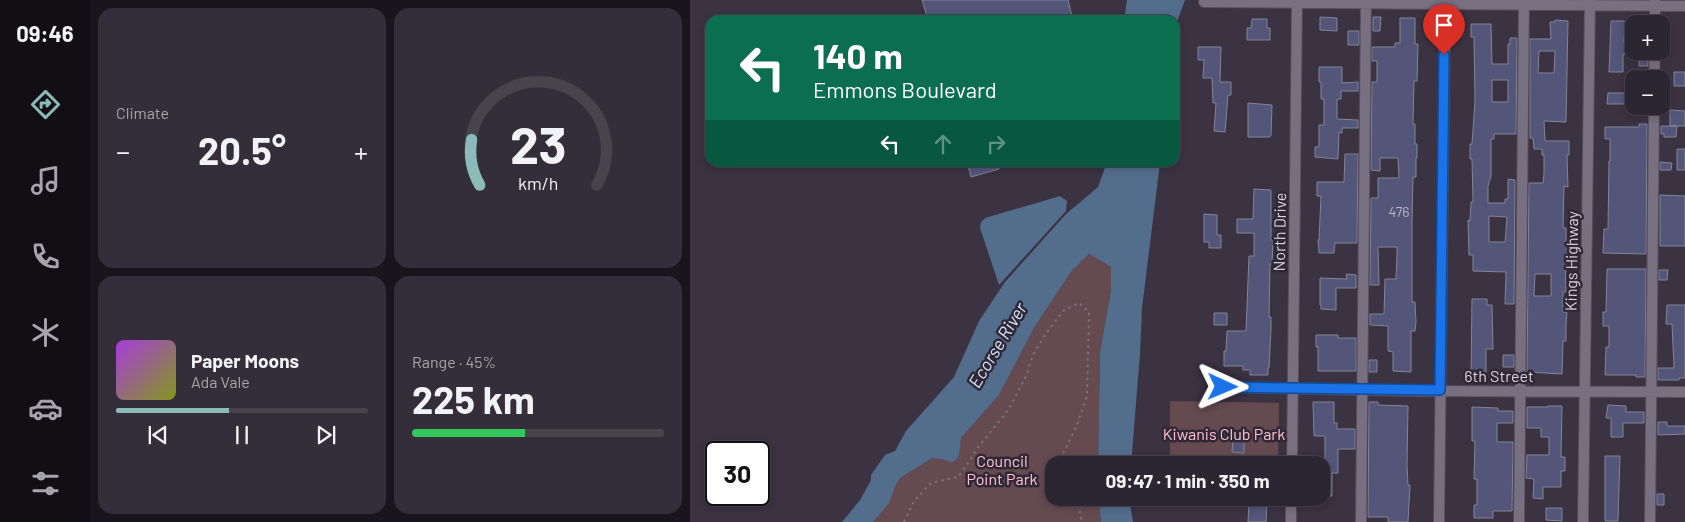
<!DOCTYPE html>
<meta charset="utf-8">
<style>
:root{--surface:#2c2632;--page:#342e3a;--text:#f1f3f6;--muted:#a6a5ac;--line:#48434d;--accent:#8bbbb9}
body{margin:0;font-family:Barlow,sans-serif;background:var(--page);color:var(--text);height:100vh;display:flex;flex-direction:column;font-size:19px;white-space:nowrap}
*{box-sizing:border-box;margin:0}
p{font-size:16px;color:var(--muted)}
.icon{flex:none;width:28px;height:28px;fill:none;stroke:currentColor;stroke-width:2;stroke-linecap:round;stroke-linejoin:round}
.map{position:relative;flex:1;overflow:hidden}
.panel{display:flex;flex-direction:column;gap:8px;padding:8px;background:#18151c;width:600px}
.panel>*{flex:none}
.top-card{position:absolute;left:15px;top:15px;width:475px;height:152px;border-radius:15px;box-shadow:0 2px 8px #0003,0 0 0 1px var(--line);background:#0b6e4f;color:#fff;overflow:hidden}
.tools{position:absolute;left:935px;top:15px;display:grid;gap:10px}
.tools a{display:grid;place-items:center;width:45px;height:45px;border-radius:10px;background:var(--surface);box-shadow:0 2px 8px #0003,0 0 0 1px var(--line);font-size:25px}
.speed{position:absolute;left:15px;top:441px;display:flex;gap:10px;font-size:25px;font-weight:700;text-align:center}
.speed>*{display:grid;place-content:center;width:65px;height:65px;border-radius:50%;background:var(--surface);box-shadow:0 2px 8px #0003,0 0 0 1px var(--line);line-height:1}
.speed .limit{border:2px solid #111;border-radius:8px;background:#fff;color:#111}
.pin{position:absolute;display:grid;place-items:center;width:42px;height:42px;color:#fff;margin:-51px -21px;border-radius:50% 50% 50% 0;rotate:-45deg;box-shadow:0 0 5px #0007}
.pin .icon{rotate:45deg}
.me{position:absolute;width:55px;margin:-28px;rotate:91deg;stroke-linejoin:round;filter:drop-shadow(0 0 4px #0008)}
.turn{display:flex;align-items:center;gap:18px;height:105px;padding:0 25px;font-size:22px}
.turn .icon{width:65px;height:65px;stroke-width:2.5}
.turn b{display:block;font-size:35px;line-height:42px}
.lanes{display:flex;align-items:center;height:48px;padding:0 25px;background:#0003;justify-content:center;gap:25px;direction:ltr}
.lanes .off{opacity:.35}
.big{font-size:38px;font-weight:700;line-height:1.1}
.panel .card{flex:1;display:flex;flex-direction:column;justify-content:center;gap:8px;min-width:0;padding:0 18px;border-radius:15px;background:var(--page)}
.panel .dial{align-items:center;gap:0}
.dial svg{height:130px;overflow:visible;fill:none;stroke:var(--line);stroke-width:7;stroke-linecap:round;text-anchor:middle}
.dial text{fill:var(--text);stroke:none}
.song{display:flex;align-items:center;gap:15px}
.cover{width:60px;height:60px;border-radius:8px;background:linear-gradient(135deg,hsl(280 70% 55%),hsl(70 70% 35%))}
.played{height:5px;border-radius:2px;background:linear-gradient(90deg,var(--accent) 45%,var(--line) 45%)}
.keys{display:flex;justify-content:space-around;direction:ltr}
.heat{display:flex;justify-content:space-between;align-items:center;font-size:28px;direction:ltr}
.charge{height:8px;border-radius:4px;background:linear-gradient(90deg,#34c759 45%,var(--line) 0)}
.panel .tiles{flex:1;display:grid;gap:8px;grid-template-columns:repeat(2,1fr)}
.trip{position:absolute;left:355px;top:456px;width:285px;height:50px;border-radius:15px;background:var(--surface);box-shadow:0 2px 8px #0003,0 0 0 1px var(--line);font-weight:700;line-height:50px;text-align:center}
main{display:flex;flex:1;min-height:0}
.menu{display:flex;flex-direction:column;width:90px;justify-content:space-around;align-items:center;background:#120f14;color:var(--muted)}
.menu .icon{width:35px;height:35px}
.menu .active{color:var(--accent)}
.menu b{font-size:22px;color:var(--text)}
.map>svg:first-child{display:block}
</style>
<main>
<nav class="menu">
<b>09:46</b>
<svg class="icon active" aria-label="directions" viewBox="0 0 24 24"><path d="M12 3l9 9-9 9-9-9zM9 14v-3h6M13 9l2 2-2 2"/></svg>
<svg class="icon" aria-label="music" viewBox="0 0 24 24"><path d="M9 18V5l10-2v13"/><circle cx="6" cy="18" r="3"/><circle cx="16" cy="16" r="3"/></svg>
<svg class="icon" aria-label="phone" viewBox="0 0 24 24"><path d="M5 4h4l2 5-3 2q2 4 5 5l2-3 5 2v4C11 20 4 13 5 4z"/></svg>
<svg class="icon" aria-label="climate" viewBox="0 0 24 24"><path d="M12 3v18M4 7l16 10M4 17L20 7"/></svg>
<svg class="icon" aria-label="car" viewBox="0 0 24 24"><path d="M5 17H2v-5l4-1 3-4h7l3 4 3 1v5h-3M9 17h6M6 11h13"/><circle cx="7" cy="17" r="2"/><circle cx="17" cy="17" r="2"/></svg>
<svg class="icon" aria-label="filters" viewBox="0 0 24 24"><path d="M4 7h16M4 17h16"/><circle cx="9" cy="7" r="2"/><circle cx="15" cy="17" r="2"/></svg>
</nav>
<section class="panel">
<div class="tiles">
<div class="card"><p>Climate</p>
<div class="heat"><a>−</a><b class="big">20.5°</b><a>+</a></div>
</div>
<div class="card dial"><svg viewBox="0 0 100 80">
<path d="M14 69A42 42 0 1 1 86 69"/>
<path d="M14 69A42 42 0 0 1 9 41" stroke="#8bbbb9"/>
<text x="50" y="56" font-size="32" font-weight="700">23</text>
<text x="50" y="72" font-size="11">km/h</text>
</svg></div>
<div class="card">
<div class="song"><i class="cover"></i><div><b>Paper Moons</b><p>Ada Vale</p></div></div>
<div class="played"></div>
<div class="keys"><svg class="icon" aria-label="previous" viewBox="0 0 24 24"><path d="M18 5L8 12l10 7zM5 5v14"/></svg><svg class="icon" aria-label="pause" viewBox="0 0 24 24"><path d="M8 5v14M16 5v14"/></svg><svg class="icon" aria-label="next" viewBox="0 0 24 24"><path d="M6 5l10 7-10 7zM19 5v14"/></svg></div>
</div>
<div class="card"><p>Range · 45%</p><b class="big">225 km</b><div class="charge"></div></div>
</div>
</section>
<div class="map">
<svg width="995" height="522" viewBox="0 0 995 522">
<rect width="100%" height="100%" fill="#3b3242"/>
<path fill="#654a50" d="M399,254L421,267V290L410,352L408,465H364V498H408L411,522H165L205,451L271,438L309,395L344,328L381,272Z
M480,401L589,403L588,465H480Z"/>
<path fill="#536d8c" d="M437,0H495L485,27V20H434Z
M417,162L470,163L452,308L450,354L441,465H408L410,352L421,290V267L399,254L381,272L344,328L309,395L271,438L269,455L265,461L261,462L252,459L242,458L210,478L205,486L199,503L183,522H152L170,500L181,480V475L195,455L205,451L216,431L264,377L289,321L315,282L376,214L408,187Z
M370,196L377,201L376,211L309,285L290,228L291,222L295,218Z
M408,498H439L443,522H411Z"/>
<path fill="#535679" stroke="#828497" fill-rule="evenodd" d="M232,0H378L383,20H238Z
M630,17L647,18V31L630,30Z
M683,17H691L690,31H683Z
M710,18H725V44H728L727,81H724L723,124H725V144H727V158H726V177H723L722,222V302H725L726,322L725,331H721V372L703,371V352L698,351V326L680,325V314H694L695,279H706L707,254V247H688L689,285H680L681,198H688V178H709L708,158H690V171L681,170L682,82H687V61H682V47H705V43H710Z
M562,19H577V28H580V40H557V28H561Z
M865,20L878,21L876,122L854,121L855,141H879V155H877L878,187L874,186L873,228H876V245H879L878,257H875L876,292H873V312H877L876,326V341H873L872,374L837,372L839,183H853L854,174V155H852V149H844L843,138H840V39H861L860,22H865ZM849,51H865L864,73H848ZM845,274H861V296H844Z
M921,21H935L934,42H939V46H944V51H958V66H949V54H933V72H919Z
M781,24H801L802,64H818V44H820V38H827L826,134H804V139H801V176L798,186V203H815V199H818V179L825,180L824,304H815L816,272L783,271V255H779L778,220L780,221L781,202H783L782,159H780V144H782L785,101L784,37H781ZM802,80H818V102H802ZM799,216L817,217L815,242H799Z
M658,31H669V45H658Z
M508,47H531L530,82H541V95H538L535,132L524,131L526,103H523L522,78H513L514,60H508Z
M629,67H652V83L668,82V91H651V99H647V119L668,120V128H652V133L649,132L648,159L625,157V147H628L629,145V125H634V99H631V82H629Z
M984,72H995V86H984Z
M918,93H937V104H917Z
M558,103L582,105L581,136L579,137H558Z
M980,110L995,111V126H980Z
M949,124H957L956,254L913,253L914,229H918L919,161H920V139H915V127H949Z
M971,126H987L986,137H974V134H971Z
M987,149H995V170H987Z
M655,154H668L667,243H645L644,253H629L628,240H629L631,196H627V182H654Z
M277,162H308L309,169L281,177Z
M970,162L982,163L981,170H970Z
M564,189L581,190V240H583L582,264H580L579,317H581V329L579,368H578V375H560V370H553V366H534V351H536L537,331H556L559,256H564V233H547V219H563Z
M970,195L995,196V246H970Z
M514,214L527,215V235H531V248H519V242H514Z
M917,269H956L955,377H946V375H915L916,347H919V326H913V312H916Z
M969,270H978L977,280H969Z
M656,274L666,275V288H646V310L631,309V305H630V278L657,279Z
M782,299H797V305H802L803,349H796V377H781Z
M977,305H995V378H989V380H968V368H984L982,324H976Z
M524,313H537V325H524Z
M626,335H648V338H666V371H628V347H626Z
M813,355H824V367H813Z
M679,360H687V372H679Z
M623,402H644V423H647V429H665V449H648V473H642V496H631V463H635V436H624Z
M679,402H688V405L718,406L717,465L718,485H720L718,522H698V517H678Z
M918,405L936,406V412H954V423H933V437H921V418H916Z
M858,406H872L871,457H875V471H871V487H853V499L843,498L844,479L836,478L837,455H859V437H851V428H837V407H858Z
M782,407L808,408V411H823V423H807V442H823L822,511H803V518H784V505H787V479H784L785,441H782Z
M968,422H977V426H995V434L968,435Z
M543,439L554,440V453L542,452Z
M915,456H930L928,521H915Z
M967,494H974V505H967Z
M559,503H577L576,522H558Z
M856,508H872V521L856,520Z"/>
<g fill="none" stroke-linecap="round" stroke-linejoin="round">
<defs>
<path id="minor" d="M514,2L995,6
M965,24V1
M964,79L965,51
M533,387L731,391L995,392
M602,465L607,0
M601,522V498
M671,522L676,0
M749,522L755,0
M829,522L834,0
M893,522L900,0
M960,522L964,106"/>
</defs>
<use href="#minor" stroke="#564e5b" stroke-width="12"/>
<path stroke="#78717e" stroke-width="2" stroke-dasharray="2.5 4" stroke-linecap="butt" d="M387,498L392,522
M214,522L224,501L241,483L268,477L281,459L286,450L319,409L336,376L343,355L355,335L373,311L389,303L399,312L397,396L387,425L372,456L373,465"/>
<use href="#minor" stroke="#786f81" stroke-width="10"/>
</g>
<g fill="none" stroke-linecap="round" stroke-linejoin="round">
<defs>
<path id="route" d="M533,387L750,390L754,55"/>
</defs>
<use href="#route" stroke="#114b97" stroke-width="12"/>
<use href="#route" stroke="#1a73e8" stroke-width="9"/>
</g>
<g text-anchor="middle" dominant-baseline="central" stroke-width="5" stroke-linejoin="round" paint-order="stroke">
<g font-size="14" fill="#b8b5c6">
<text x="709" y="211">476</text>
</g>
<g font-size="16" fill="#dad5df" stroke="#312837">
<text transform="translate(589 232) rotate(-89)">North Drive</text>
<text transform="translate(881 261) rotate(-89)">Kings Highway</text>
<text x="809" y="375">6th Street</text>
</g>
<g font-size="16" fill="#fec1ce" stroke="#312837">
<text x="534" y="433">Kiwanis Club Park</text>
<text x="312" y="460">Council<tspan x="312" dy="18">Point Park</tspan></text>
</g>
<g font-size="18" font-style="italic" fill="#d4e6fb" stroke="#312837">
<text transform="translate(307 345) rotate(-59)">Ecorse River</text>
</g>
</g>
</svg>
<div class="tools">
<a>+</a>
<a>−</a>
</div>
<div class="speed"><div class="limit">30</div></div>
<div class="pin" style="left:754px;top:55px;background:#d93025"><svg class="icon" aria-label="arrive" viewBox="0 0 24 24"><path d="M6 21V4h12l-3 4 3 4H6"/></svg></div>
<svg class="me" style="left:533px;top:387px" viewBox="-20 -20 40 40"><path d="M0-17L14 15 0 8-14 15z" fill="#1a73e8" stroke="#fff" stroke-width="4"/></svg>
<div class="trip">09:47 · 1 min · 350 m</div>
<div class="top-card">
<div class="turn"><svg class="icon" aria-label="left" viewBox="0 0 24 24"><path d="M17 20v-9H6M10 6l-5 5 5 5"/></svg><div><b>140 m</b>Emmons Boulevard</div></div>
<div class="lanes"><svg class="icon" aria-label="left" viewBox="0 0 24 24"><path d="M17 20v-9H6M10 6l-5 5 5 5"/></svg><svg class="icon off" aria-label="ahead" viewBox="0 0 24 24"><path d="M12 20V5M6 11l6-6 6 6"/></svg><svg class="icon off" aria-label="right" viewBox="0 0 24 24"><path d="M7 20v-9h11M14 6l5 5-5 5"/></svg></div>
</div>
</div>
</main>
